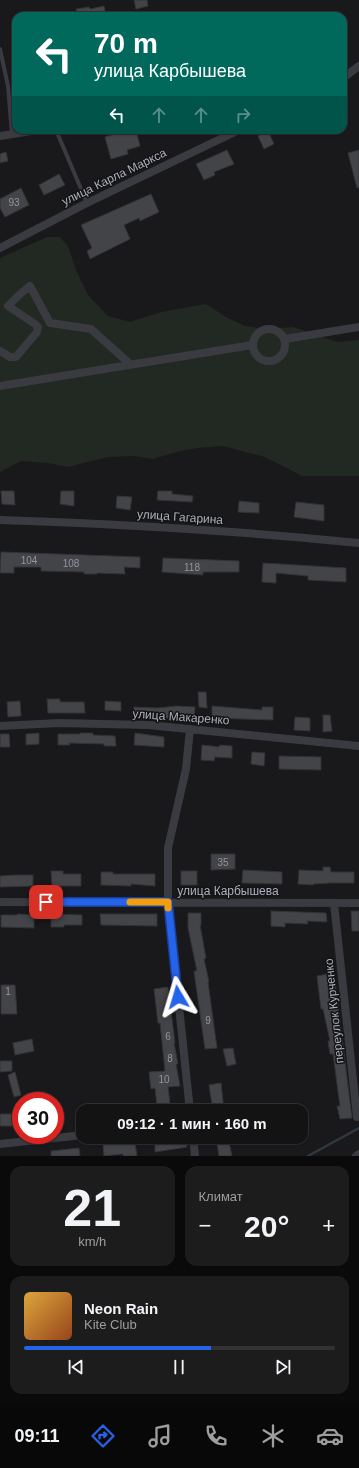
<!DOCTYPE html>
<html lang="ru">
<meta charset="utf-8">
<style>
:root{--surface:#131314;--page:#1c1c1d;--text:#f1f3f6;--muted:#9d9ea0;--line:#323234;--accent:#2563eb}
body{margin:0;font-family:Helvetica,sans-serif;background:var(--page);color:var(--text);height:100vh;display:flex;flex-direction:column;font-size:15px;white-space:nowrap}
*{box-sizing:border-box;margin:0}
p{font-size:13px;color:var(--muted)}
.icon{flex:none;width:22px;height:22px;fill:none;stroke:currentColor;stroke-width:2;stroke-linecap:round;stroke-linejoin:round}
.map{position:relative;height:1156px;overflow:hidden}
.side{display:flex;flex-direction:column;gap:10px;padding:10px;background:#0a0a0b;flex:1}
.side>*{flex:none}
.top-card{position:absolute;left:12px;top:12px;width:335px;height:122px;border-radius:12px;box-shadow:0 1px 3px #0004,0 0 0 1px var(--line);background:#00695c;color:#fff;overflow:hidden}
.speed{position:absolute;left:12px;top:1092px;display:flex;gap:8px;font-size:20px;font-weight:700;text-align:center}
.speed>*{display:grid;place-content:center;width:52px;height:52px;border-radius:50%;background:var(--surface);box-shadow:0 1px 3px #0004,0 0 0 1px var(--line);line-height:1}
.speed .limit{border:6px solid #d22;background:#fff;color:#111}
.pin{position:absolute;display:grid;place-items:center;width:34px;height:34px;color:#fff;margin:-17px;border-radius:8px;box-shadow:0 2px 6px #0006}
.me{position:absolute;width:44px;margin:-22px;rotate:353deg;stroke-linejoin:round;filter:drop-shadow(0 0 3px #0008)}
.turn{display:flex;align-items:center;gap:14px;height:84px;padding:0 16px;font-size:18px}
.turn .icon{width:52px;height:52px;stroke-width:2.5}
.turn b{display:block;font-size:28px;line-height:34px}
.lanes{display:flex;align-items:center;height:38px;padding:0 16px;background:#0003;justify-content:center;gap:20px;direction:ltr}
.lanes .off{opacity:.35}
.big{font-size:30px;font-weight:700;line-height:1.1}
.side .card{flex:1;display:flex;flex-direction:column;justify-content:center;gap:6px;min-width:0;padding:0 14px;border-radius:12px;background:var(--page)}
.side .dial{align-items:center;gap:0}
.dial b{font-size:52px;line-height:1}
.song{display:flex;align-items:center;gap:12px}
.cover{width:48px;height:48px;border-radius:6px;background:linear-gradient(135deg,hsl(40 70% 55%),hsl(20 70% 35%))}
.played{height:4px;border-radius:2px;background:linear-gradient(90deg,var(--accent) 60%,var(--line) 60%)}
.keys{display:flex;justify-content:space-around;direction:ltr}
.heat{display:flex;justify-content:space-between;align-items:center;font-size:22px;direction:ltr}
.side .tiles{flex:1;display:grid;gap:10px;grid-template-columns:1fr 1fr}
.card:last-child{grid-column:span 2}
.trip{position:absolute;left:76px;top:1104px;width:232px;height:40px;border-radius:12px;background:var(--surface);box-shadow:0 1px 3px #0004,0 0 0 1px var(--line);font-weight:700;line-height:40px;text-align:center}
.tabs{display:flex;height:64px;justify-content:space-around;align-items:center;background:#080808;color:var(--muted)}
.tabs .icon{width:28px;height:28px}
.tabs .current{color:var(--accent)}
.tabs b{font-size:18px;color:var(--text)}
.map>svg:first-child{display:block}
</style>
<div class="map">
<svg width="359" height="1156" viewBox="0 0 359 1156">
<rect width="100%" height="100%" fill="#19191b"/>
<path fill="#212922" d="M47,237H60L68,246L76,270L88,295L108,316L130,322L161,312L206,304L226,317L245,326L266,329L293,327L337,342L359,340V476H302L265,457L223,446L197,448L176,452L153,459L134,456L108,457L68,467L48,463L21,461L0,472V258Z"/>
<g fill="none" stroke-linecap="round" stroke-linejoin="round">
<path stroke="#2f383f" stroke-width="2.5" d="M308,1156L359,1128"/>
</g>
<path fill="#434448" stroke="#333337" d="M134,0H147L148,6L136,9Z
M104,6L106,16H72V13L77,12L76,9L89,7L90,9Z
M129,130H136L140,146L127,150L128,154L111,159L105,137Z
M268,131L274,144L264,149L258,136Z
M227,150L234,164L214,172L215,175L204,180L196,164Z
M359,150V187L357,188L348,153Z
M6,152L8,161L0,163V154Z
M59,174L65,185L44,195L39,185Z
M21,188L29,205L5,217L0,208V199Z
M151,194L159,212L140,221L139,218L124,225L130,239L90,259L87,251L92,248L81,225Z
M1,491H14L15,505L2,504Z
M61,491H74V506L60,504Z
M158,491H172V494L193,496L192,502L157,500Z
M117,496L132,497L130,510L116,508Z
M239,501L259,503V513L238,512Z
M296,502L324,505V521L294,517Z
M1,552L140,557V568L124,567L125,574L97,573V574H84V572L41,571V567H14V573H0Z
M163,558L239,561V572H203V575L162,572Z
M263,563L346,568V582L308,580V576L276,573V583L262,582Z
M198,692H206L207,708L199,707Z
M47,699H60V702H84L85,713H48Z
M20,701L21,716L8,717L7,702Z
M105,701L121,702V711L105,710Z
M177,706L195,707L194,719L134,717V707L157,708Z
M212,706L262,710V707H273V720L212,718Z
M323,715H330L332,731L323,732Z
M295,717L310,718V731L294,730Z
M39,733V744L26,745V734Z
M80,733H93V735L115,736L116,746H104V744L69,743L70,745H58V734H80Z
M135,733L164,737V747L134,745Z
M0,734H9L10,747H0Z
M202,745L219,747L220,745L232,746V758L215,757L214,761L201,760Z
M252,752L265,753L264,766L251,764Z
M279,756L321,757V770L279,769Z
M211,854H235V869L211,870Z
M323,867H330L331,872H354V883H331L313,884V885L298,884L299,870L323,871Z
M243,870L282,872V884L242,883Z
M51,871H63V874H81V886H52Z
M181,871H197V885H181Z
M101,872H113V874H155V886L131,884V886L101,885Z
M16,875H33V886L0,887V876Z
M271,911L326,913L327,922L307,921L308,924L285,923V927L271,926Z
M351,911H359V931H352Z
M188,913H201V925H200L206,958L204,959L209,982H208L217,1048L205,1049L194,971H197L188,928Z
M18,914L34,915V928L1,927V915H17Z
M51,914L82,915V925H64V927H51Z
M100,914H157V926L101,925Z
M334,973L352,1118L340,1119L337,1106H340L333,1054H330L328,1041H330L323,1009H321L317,976Z
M1,985H15L17,1014H1Z
M168,987L175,1043H174L178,1064H176L180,1086L168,1087L170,1104L157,1106L155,1088L151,1089L149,1072L165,1071L160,1023H158L154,989Z
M32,1039L34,1051L15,1055L13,1043Z
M233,1048L236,1064L227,1066L223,1049Z
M0,1061H12V1071L0,1072Z
M15,1072L21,1095L14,1097L8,1075Z
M221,1083L224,1111H213L209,1085Z
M0,1114H13V1126H0Z
M173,1137H186L187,1147L155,1152V1141L173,1139Z
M216,1137H228L232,1156H219Z
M135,1143L137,1156H123V1154L104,1156L103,1145Z
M79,1148L80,1156H51V1151Z"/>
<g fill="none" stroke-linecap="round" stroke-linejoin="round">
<path stroke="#3a3b40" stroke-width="4" d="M0,49L8,86L12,134
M56,130L87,203"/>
<path stroke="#3a3b40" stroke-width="8" d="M343,78L359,66
M0,136L38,130
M0,248L87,203L239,130
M253 345a16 16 0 1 1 32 0a16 16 0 1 1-32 0Z
M285,339L359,327
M0,351L10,357H16L37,332L38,327L35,324L8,306L19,295L30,286L50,323L91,329L130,364
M0,386L252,345
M0,520C120,524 240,531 359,543
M0,726L59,723L148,725L359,746
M190,729L186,769L168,848V902L190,1111
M0,902L359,903
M334,903L357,1117
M193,1137L195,1156
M0,1144L83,1135
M356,1156L359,1154"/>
</g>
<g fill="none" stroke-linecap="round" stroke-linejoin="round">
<defs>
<path id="route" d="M46,902H168L178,997"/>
</defs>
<use href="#route" stroke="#184099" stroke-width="10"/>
<use href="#route" stroke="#2563eb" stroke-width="7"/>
<path stroke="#f59e0b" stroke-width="7" d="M130,902H168V908"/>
</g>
<g text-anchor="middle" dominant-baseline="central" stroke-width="3" stroke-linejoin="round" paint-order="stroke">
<g font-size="10" fill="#92959e">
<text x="14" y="202">93</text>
<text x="29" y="560">104</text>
<text x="71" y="563">108</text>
<text x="192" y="567">118</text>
<text x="223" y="862">35</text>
<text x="8" y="991">1</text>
<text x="208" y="1020">9</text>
<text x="168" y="1036">6</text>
<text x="170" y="1058">8</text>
<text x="164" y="1079">10</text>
</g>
<g font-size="12" fill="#acb0ba" stroke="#141416">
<text transform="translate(114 177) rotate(-26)">улица Карла Маркса</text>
<text transform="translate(180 517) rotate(4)">улица Гагарина</text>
<text transform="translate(181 717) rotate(4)">улица Макаренко</text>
<text x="228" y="891">улица Карбышева</text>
<text transform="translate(334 1011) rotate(-96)">переулок Курченко</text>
</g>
</g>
</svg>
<div class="speed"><div class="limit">30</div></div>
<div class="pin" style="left:46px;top:902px;background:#d93025"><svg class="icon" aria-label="arrive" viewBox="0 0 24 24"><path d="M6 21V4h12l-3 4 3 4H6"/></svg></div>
<svg class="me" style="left:178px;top:997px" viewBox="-20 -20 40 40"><path d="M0-17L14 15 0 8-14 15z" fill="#2563eb" stroke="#fff" stroke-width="4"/></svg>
<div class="trip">09:12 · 1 мин · 160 m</div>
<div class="top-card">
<div class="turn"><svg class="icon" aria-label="left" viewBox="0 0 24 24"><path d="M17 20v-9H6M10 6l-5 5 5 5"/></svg><div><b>70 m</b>улица Карбышева</div></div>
<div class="lanes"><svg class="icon" aria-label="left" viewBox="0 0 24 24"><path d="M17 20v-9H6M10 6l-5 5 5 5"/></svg><svg class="icon off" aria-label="ahead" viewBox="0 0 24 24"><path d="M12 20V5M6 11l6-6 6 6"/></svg><svg class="icon off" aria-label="ahead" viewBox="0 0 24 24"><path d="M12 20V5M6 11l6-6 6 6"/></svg><svg class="icon off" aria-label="right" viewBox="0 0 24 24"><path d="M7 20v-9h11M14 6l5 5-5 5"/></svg></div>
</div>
</div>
<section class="side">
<div class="tiles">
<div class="card dial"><b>21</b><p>km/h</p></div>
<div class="card"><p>Климат</p>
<div class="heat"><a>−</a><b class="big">20°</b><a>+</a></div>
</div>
<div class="card">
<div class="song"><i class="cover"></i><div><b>Neon Rain</b><p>Kite Club</p></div></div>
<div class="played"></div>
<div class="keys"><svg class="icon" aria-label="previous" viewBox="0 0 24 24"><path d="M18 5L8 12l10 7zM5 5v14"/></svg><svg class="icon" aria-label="pause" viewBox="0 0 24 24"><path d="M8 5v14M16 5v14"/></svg><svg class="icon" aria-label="next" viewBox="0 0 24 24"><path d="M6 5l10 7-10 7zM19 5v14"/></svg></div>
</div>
</div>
</section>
<nav class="tabs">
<b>09:11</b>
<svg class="icon current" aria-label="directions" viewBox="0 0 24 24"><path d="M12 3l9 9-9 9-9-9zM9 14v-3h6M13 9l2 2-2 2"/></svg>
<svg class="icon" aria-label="music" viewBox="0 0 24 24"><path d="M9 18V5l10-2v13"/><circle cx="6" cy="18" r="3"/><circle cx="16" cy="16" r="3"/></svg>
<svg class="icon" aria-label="phone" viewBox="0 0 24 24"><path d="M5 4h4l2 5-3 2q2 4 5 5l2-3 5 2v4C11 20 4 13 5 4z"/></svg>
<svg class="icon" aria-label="climate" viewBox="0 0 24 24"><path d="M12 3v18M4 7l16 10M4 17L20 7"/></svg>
<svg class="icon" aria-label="car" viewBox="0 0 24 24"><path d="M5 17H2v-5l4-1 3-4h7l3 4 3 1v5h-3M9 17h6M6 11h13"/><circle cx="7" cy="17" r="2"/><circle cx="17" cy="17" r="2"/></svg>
</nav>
